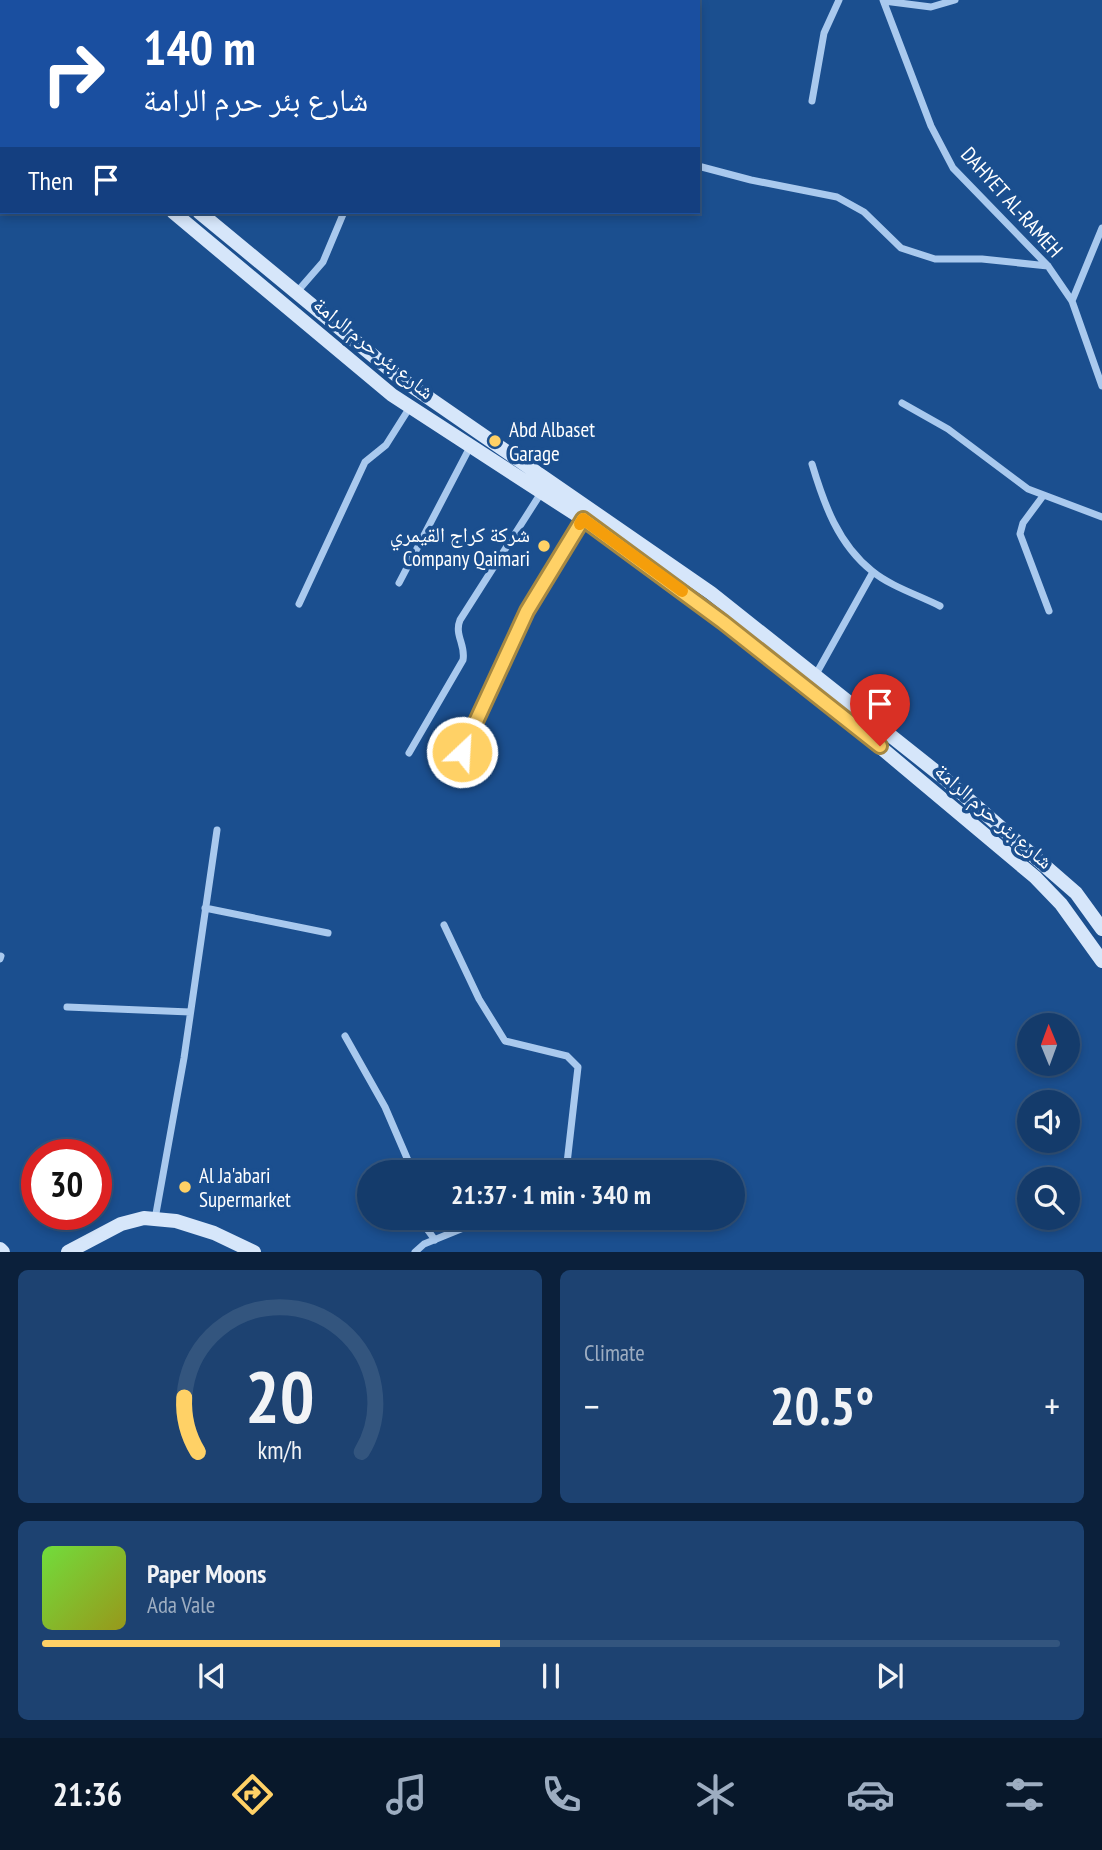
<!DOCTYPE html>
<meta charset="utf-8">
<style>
:root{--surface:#143b6b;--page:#1d4271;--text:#f1f3f6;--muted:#9dadc1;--line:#33557e;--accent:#ffd166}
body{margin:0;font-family:"PT Sans Narrow","Noto Naskh Arabic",sans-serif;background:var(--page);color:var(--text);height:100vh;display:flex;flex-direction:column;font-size:26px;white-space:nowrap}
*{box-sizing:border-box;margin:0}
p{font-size:23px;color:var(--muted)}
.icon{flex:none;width:38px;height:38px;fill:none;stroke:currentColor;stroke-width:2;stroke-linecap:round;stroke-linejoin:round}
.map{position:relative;height:1252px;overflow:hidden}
.drawer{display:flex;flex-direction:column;gap:18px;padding:18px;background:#0b203b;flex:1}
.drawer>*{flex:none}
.hud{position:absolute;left:0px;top:0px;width:700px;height:214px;box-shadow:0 4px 10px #0003,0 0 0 2px var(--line);background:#1a4fa0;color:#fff;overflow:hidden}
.needle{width:46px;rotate:359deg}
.controls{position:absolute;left:1017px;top:1013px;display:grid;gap:14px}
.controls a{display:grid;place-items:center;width:63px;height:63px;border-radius:50%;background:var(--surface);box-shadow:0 4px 10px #0003,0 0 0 2px var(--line);font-size:35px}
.speed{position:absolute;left:21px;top:1139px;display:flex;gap:14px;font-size:35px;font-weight:700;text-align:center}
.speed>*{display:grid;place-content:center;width:91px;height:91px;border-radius:50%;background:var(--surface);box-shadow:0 4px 10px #0003,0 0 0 2px var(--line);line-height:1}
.speed .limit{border:10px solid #d22;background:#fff;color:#111}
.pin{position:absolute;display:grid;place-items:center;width:60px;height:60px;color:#fff;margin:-72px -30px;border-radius:50% 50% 50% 0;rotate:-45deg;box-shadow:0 0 7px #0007}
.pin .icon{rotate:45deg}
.me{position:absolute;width:77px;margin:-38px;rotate:25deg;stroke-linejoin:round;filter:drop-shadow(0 0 5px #0008)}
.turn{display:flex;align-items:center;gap:24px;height:147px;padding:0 28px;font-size:32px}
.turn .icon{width:91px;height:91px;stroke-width:2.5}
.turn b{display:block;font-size:49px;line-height:60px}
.then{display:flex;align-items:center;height:66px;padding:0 28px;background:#0003;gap:14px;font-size:26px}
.big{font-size:52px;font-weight:800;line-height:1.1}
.drawer .card{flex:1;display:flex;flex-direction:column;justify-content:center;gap:10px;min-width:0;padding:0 24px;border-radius:10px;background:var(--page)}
.drawer .dial{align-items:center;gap:0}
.dial svg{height:182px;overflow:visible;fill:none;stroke:var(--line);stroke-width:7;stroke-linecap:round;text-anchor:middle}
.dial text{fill:var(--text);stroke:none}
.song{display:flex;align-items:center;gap:21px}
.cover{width:84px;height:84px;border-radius:10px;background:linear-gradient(135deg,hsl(100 70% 55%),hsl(60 70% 35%))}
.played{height:7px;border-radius:4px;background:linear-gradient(90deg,var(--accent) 45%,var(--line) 45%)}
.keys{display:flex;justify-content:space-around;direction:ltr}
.heat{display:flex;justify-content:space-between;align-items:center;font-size:38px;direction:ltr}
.drawer .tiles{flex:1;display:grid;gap:18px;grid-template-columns:1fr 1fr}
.card:last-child{grid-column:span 2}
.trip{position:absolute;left:357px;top:1160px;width:388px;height:70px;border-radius:35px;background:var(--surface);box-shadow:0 4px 10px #0003,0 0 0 2px var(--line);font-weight:800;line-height:70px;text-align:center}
.menu{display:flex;height:112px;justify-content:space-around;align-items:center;background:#08182b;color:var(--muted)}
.menu .icon{width:49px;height:49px}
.menu .active{color:var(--accent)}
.menu b{font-size:32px;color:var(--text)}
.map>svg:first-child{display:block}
</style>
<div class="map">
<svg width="1102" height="1252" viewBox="0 0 1102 1252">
<rect width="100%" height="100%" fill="#1b4f8f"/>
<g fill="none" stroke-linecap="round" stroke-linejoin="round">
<path stroke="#a9c9ee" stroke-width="7" d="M543,0V2
M883,0L931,126L953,168L1048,266L1072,301L1102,386
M884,1L931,7L955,0
M226,2V0
M812,101L824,33L839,0
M698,166L751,180L837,197L864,212L901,248L935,259H982L1048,266
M296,293L323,262L344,212
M1072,301L1102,228
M902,403L948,429L1028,489L1102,517
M812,464C824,504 838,544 872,571C890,586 918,595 940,606
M1043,496L1023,523L1020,534L1049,611
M399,583L470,447
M299,604L365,462L386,445L410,407
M815,676L873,572
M462,752L527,611L583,519
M409,753L463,660C466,645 454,635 460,620L541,493
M205,908L328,933
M444,925L479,999L505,1041L567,1056L578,1067L566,1172
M0,959L1,956
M67,1007L190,1012
M345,1036L385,1107L413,1172
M419,1218L435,1240
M155,1219L184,1058L217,830
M415,1252L424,1244L488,1218"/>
<path stroke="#d6e6fa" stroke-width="14" d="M0,59L2,60
M0,81L2,82
M173,212L392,395L583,519L654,569L861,731L1035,877L1061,904L1102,961
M199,212L400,378L711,593L944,778L1076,893L1102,929
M0,1249L3,1252
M68,1252L121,1224L144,1218L176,1221L214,1233L254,1252"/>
</g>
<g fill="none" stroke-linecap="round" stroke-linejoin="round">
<defs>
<path id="route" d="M462,752L527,611L583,519L723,622L880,746"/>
</defs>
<use href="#route" stroke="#a68842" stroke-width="18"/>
<use href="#route" stroke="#ffd166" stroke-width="12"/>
<path stroke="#f59e0b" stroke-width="12" d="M580,524L583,519L682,591"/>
</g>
<g fill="#ffd166" stroke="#1b4f8f" stroke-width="2.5">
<circle cx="495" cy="441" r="7"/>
<circle cx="544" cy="546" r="7"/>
<circle cx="185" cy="1187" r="7"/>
</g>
<g text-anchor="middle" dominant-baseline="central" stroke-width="7" stroke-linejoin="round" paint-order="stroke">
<g font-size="21" fill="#fff" stroke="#1b4f8f">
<text transform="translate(1012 202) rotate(48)">DAHYET AL-RAMEH</text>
<text transform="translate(374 348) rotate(39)">شارع بئر حرم الرامة</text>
<text transform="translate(994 816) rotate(41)">شارع بئر حرم الرامة</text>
</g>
<g font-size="21" fill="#fff" stroke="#1b4f8f" text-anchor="start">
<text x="509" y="429">Abd Albaset<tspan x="509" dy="24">Garage</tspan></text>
<text x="530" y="534" text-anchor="end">شركة كراج القيمري<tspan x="530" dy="24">Company Qaimari</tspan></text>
<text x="199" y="1175">Al Ja'abari<tspan x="199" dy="24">Supermarket</tspan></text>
</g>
</g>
</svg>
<div class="controls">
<a><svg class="needle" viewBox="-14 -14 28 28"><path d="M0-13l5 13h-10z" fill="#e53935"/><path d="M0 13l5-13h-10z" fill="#9dadc1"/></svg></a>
<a><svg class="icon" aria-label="sound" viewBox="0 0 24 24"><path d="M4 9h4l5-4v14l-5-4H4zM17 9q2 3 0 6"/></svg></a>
<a><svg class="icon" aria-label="search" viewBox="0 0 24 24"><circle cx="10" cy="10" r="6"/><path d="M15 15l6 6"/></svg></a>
</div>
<div class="speed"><div class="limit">30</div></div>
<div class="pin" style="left:880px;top:746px;background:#d93025"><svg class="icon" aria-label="arrive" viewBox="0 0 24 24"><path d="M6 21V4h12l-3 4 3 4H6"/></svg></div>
<svg class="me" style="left:462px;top:752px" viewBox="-20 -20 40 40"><circle r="17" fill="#ffd166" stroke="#fff" stroke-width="3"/><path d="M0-11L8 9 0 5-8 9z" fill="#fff"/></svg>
<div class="trip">21:37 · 1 min · 340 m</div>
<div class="hud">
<div class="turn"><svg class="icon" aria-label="right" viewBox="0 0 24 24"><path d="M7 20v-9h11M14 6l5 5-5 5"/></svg><div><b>140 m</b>شارع بئر حرم الرامة</div></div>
<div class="then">Then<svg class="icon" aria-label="arrive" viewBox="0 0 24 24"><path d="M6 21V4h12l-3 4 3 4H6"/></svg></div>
</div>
</div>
<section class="drawer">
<div class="tiles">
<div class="card dial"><svg viewBox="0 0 100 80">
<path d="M14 69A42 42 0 1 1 86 69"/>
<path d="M14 69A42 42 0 0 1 8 45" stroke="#ffd166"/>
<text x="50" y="56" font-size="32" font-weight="700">20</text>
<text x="50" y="72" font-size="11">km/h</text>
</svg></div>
<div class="card"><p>Climate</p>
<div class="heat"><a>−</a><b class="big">20.5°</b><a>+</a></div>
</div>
<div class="card">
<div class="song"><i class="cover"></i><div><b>Paper Moons</b><p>Ada Vale</p></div></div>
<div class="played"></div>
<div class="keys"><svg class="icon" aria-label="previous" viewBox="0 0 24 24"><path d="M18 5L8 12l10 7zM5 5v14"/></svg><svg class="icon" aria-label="pause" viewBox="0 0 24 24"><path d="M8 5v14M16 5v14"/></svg><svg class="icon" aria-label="next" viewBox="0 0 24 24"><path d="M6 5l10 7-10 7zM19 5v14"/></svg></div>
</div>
</div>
</section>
<nav class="menu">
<b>21:36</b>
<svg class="icon active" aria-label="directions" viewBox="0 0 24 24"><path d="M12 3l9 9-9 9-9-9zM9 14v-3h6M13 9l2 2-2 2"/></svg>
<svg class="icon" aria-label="music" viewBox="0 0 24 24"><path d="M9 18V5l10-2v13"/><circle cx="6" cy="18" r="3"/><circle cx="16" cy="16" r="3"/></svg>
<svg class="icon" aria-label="phone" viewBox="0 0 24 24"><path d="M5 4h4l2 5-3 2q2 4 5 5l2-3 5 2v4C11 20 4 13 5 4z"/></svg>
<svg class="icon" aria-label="climate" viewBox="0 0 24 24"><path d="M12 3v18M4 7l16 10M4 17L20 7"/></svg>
<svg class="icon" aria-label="car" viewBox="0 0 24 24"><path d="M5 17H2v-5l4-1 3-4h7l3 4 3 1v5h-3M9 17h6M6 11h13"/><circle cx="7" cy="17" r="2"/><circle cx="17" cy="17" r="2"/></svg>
<svg class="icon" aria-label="filters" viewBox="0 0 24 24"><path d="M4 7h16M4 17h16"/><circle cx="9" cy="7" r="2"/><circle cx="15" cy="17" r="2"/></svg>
</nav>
